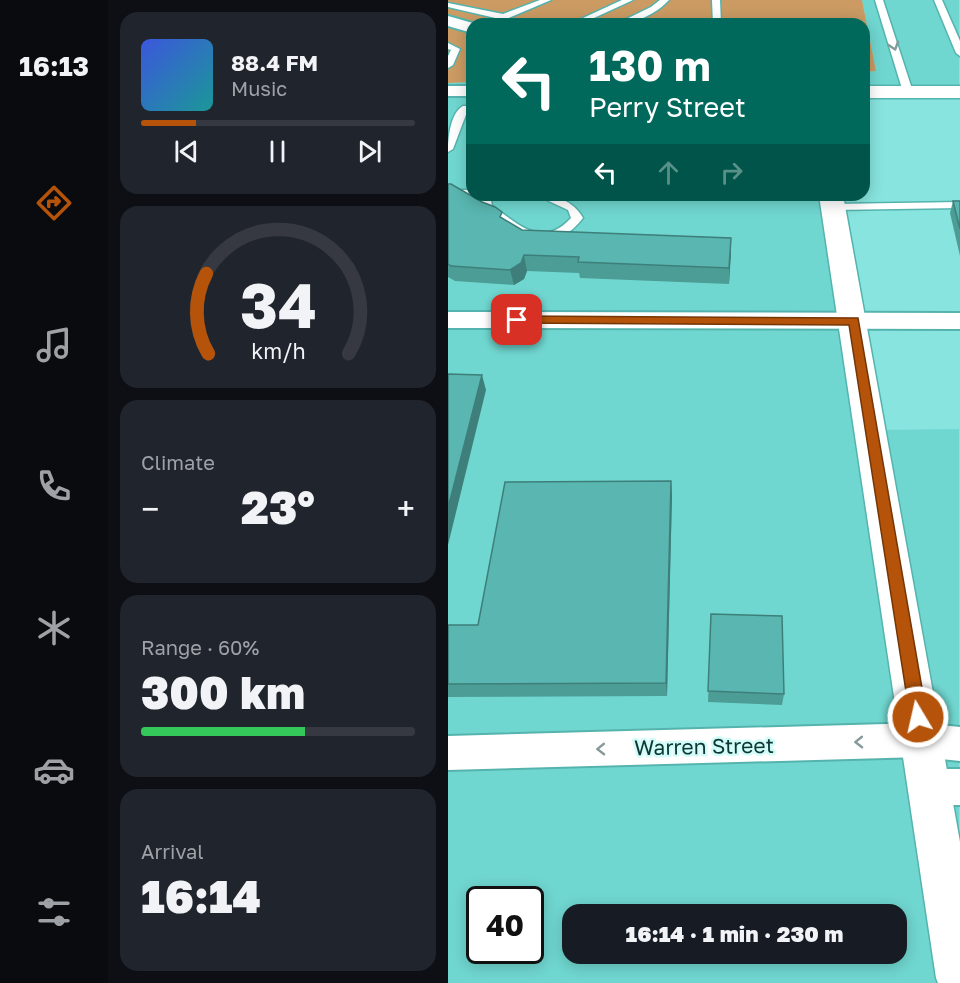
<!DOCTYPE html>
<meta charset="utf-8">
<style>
:root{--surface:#171b24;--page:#20242c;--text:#f1f3f6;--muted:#9ea1a6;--line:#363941;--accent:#b45309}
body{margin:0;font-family:"Golos Text",sans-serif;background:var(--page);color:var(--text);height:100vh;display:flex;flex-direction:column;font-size:22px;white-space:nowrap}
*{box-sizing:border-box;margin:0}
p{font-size:20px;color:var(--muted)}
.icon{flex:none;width:33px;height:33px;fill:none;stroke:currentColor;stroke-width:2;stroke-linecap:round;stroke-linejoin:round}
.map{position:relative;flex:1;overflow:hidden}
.sheet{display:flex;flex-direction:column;gap:12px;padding:12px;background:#0d0f14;width:340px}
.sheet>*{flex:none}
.top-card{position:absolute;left:18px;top:18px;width:404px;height:183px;border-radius:18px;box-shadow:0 3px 15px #0003;background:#00695c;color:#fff;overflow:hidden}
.speed{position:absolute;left:18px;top:886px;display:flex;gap:12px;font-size:30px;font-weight:700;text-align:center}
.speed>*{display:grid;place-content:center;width:78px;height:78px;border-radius:50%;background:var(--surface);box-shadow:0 3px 15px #0003;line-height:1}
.speed .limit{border:3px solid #111;border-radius:9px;background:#fff;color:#111}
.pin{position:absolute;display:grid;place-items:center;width:51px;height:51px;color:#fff;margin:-26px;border-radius:12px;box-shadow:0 3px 9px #0006}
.me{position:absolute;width:66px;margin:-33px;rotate:351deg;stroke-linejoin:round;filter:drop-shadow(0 0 4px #0008)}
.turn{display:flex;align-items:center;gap:21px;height:126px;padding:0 24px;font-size:27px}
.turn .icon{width:78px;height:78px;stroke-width:2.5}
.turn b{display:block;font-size:42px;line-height:51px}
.lanes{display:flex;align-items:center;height:57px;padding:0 24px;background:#0003;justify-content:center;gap:30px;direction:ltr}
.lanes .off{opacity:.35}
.big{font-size:45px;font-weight:800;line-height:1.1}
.sheet .widget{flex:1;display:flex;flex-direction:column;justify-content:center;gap:9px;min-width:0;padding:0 21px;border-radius:18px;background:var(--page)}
.sheet .dial{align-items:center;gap:0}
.dial svg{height:156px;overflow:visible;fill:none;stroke:var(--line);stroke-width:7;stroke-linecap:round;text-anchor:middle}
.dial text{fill:var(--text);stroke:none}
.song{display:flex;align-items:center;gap:18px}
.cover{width:72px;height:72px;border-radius:9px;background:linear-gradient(135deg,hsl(230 70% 55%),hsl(180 70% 35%))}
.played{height:6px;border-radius:3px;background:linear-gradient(90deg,var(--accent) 20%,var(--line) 20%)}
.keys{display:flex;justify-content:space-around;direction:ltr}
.heat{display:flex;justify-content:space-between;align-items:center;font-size:33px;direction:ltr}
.charge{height:9px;border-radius:4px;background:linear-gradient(90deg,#34c759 60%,var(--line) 0)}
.trip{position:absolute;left:114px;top:904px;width:345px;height:60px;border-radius:18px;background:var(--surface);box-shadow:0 3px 15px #0003;font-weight:800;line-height:60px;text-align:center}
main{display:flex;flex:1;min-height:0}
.tabs{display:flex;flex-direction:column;width:108px;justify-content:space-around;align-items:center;background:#090b0e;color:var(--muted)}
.tabs .icon{width:42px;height:42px}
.tabs .active{color:var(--accent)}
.tabs b{font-size:27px;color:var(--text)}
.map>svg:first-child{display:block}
</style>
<main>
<nav class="tabs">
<b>16:13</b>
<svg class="icon active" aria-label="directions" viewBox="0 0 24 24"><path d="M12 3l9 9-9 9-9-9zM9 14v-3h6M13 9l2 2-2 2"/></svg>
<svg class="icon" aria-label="music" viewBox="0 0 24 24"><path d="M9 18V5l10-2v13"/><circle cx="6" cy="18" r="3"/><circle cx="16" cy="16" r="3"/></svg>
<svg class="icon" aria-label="phone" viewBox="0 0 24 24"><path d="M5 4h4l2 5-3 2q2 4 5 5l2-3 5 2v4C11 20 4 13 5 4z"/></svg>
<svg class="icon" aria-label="climate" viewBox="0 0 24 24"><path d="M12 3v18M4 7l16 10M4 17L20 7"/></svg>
<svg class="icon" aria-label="car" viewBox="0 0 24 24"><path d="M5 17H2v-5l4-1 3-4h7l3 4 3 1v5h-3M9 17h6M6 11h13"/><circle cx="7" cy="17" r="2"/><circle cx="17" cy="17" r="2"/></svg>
<svg class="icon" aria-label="filters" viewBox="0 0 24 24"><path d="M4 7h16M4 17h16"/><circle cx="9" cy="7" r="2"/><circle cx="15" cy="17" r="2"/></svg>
</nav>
<section class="sheet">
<div class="widget">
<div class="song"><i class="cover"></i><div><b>88.4 FM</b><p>Music</p></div></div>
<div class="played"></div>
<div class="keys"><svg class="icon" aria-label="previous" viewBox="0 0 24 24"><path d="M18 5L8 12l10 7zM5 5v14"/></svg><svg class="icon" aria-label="pause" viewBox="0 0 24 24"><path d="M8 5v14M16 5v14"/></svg><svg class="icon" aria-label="next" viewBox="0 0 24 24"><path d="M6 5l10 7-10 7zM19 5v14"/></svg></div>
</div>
<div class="widget dial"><svg viewBox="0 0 100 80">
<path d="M14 69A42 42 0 1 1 86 69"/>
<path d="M14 69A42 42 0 0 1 13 28" stroke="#b45309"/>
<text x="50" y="56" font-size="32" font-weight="700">34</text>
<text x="50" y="72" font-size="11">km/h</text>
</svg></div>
<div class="widget"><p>Climate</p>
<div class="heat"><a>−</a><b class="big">23°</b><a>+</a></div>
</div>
<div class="widget"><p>Range · 60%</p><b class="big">300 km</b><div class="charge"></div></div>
<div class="widget"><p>Arrival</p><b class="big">16:14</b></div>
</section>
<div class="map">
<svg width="512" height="983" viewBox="0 0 512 983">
<rect width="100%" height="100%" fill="#88e4de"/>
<path fill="#70d7d0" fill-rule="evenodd" d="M414,0H511V98H416V72L428,71Z
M24,82V195H390L430,430L511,429V983H0V83ZM32,900H82V951H32ZM124,915H448V954H124Z"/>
<path fill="#cb9b63" d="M0,0H414L428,71L416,72V24H24V82L0,83Z"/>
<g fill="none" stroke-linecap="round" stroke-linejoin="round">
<defs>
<path id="service" d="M92,0H103L56,20L0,7V3L55,14Z
M174,0H185L133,24H122Z
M212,0H221C208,14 187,24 168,24L203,7Z
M264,0H272L273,24H265Z
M427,0H435L465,92L463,94L455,92Z
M486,0H494L512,41V56L508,53Z
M0,43L12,49L5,65L0,68V56L3,50L0,49Z
M15,106H24V112H19L5,149L0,152C0,139 2,113 15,106Z
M0,190H24V195H28L0,196Z
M32,195H42L44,206C72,225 94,249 123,218L120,210L88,195C107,195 125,200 135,218C102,260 69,233 35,209Z
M512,202V208L386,210L380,207L386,204Z"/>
<path id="minor" d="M0,16L28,24H24V33L0,26Z
M0,86H24V96H0Z
M0,312L512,313V329L0,328Z
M474,723L512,727V761L474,757L0,770V736Z
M481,769H512V805H481L468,800L463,787L468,774Z"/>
<path id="tertiary" d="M416,86H512V98H416Z
M371,195H395L512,842V983H490L488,978Z"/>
</defs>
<use href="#service" stroke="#55b3ad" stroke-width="3"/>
<use href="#minor" stroke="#55b3ad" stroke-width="4"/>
<use href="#tertiary" stroke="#55b3ad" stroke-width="3"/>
<use href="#service" fill="#fff" fill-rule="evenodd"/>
<use href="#minor" fill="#fff" fill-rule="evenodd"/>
<use href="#tertiary" fill="#fff" fill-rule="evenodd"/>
</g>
<path fill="#4d9d97" d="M0,184L74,230L283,238L281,284L132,278L131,273L79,271L76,279L66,285L7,281L0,277Z
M505,201H512V256L502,213Z
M223,481L224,496L219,696L0,697V625H30Z
M263,614L336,694L334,705L260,702Z"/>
<path fill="#3e7f7b" d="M283,238V254L281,284V268Z
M76,255L79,271L76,279L66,285L62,270Z
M34,375L38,390L0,545V508Z
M223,481L224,496L219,696L218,683Z"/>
<path fill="#59b6b0" stroke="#3e7f7b" stroke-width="1.5" d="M0,184H3L34,202L47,207L54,212L52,217L74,230L283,238L281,268L130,262L131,257L76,255L73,263L62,270L3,266L0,264Z
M505,201H512V229Z
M0,374L34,375L0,508Z
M223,481L218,683L0,684V625H30L57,482Z
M263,614L334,616L336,694L260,691Z"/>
<defs><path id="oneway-chevron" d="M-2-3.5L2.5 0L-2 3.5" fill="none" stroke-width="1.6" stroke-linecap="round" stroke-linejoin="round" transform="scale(1.5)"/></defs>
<g stroke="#869a9a">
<use href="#oneway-chevron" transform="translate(446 46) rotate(72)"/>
<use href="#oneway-chevron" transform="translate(411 742) rotate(179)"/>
<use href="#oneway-chevron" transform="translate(153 749) rotate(179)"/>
</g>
<path fill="#b45309" stroke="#753606" stroke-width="1.5" d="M69,316L410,318L479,717L476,723L470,725L465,723L462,717L401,325L65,323V317Z"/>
<g text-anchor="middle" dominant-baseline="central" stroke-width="5" stroke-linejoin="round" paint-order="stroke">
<g font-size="21" fill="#0d3634" stroke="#d1fcf8">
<text transform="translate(256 746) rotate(-1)">Warren Street</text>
</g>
</g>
</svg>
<div class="speed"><div class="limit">40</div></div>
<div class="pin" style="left:69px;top:320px;background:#d93025"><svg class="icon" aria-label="arrive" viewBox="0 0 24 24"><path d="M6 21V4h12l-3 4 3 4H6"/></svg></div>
<svg class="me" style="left:470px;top:717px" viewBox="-20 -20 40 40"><circle r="17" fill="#b45309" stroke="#fff" stroke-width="3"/><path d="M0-11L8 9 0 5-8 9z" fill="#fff"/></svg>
<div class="trip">16:14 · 1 min · 230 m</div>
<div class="top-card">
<div class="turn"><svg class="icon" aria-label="left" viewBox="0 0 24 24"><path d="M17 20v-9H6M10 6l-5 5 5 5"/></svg><div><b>130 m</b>Perry Street</div></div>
<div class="lanes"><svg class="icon" aria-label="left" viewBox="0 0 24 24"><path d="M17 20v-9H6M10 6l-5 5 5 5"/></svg><svg class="icon off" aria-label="ahead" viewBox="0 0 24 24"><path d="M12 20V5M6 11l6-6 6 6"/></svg><svg class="icon off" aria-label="right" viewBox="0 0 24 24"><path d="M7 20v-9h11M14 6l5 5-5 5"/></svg></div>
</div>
</div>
</main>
